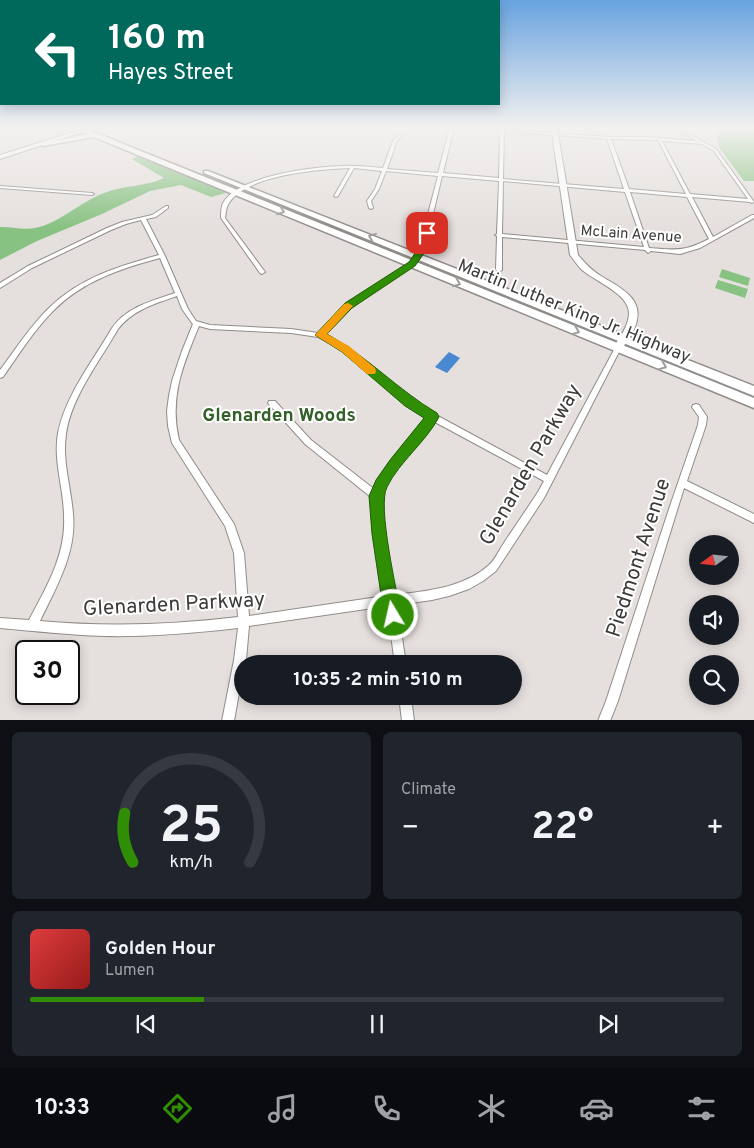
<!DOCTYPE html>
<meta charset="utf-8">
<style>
:root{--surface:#171b24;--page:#20242c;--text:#f1f3f6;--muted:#9ea1a6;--line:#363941;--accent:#2f8e04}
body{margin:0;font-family:Overpass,sans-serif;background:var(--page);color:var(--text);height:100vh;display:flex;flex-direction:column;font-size:19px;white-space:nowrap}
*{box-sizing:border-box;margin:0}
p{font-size:16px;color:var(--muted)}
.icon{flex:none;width:28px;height:28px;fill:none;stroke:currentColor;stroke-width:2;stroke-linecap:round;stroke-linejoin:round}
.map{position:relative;height:720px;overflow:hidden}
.details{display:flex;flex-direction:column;gap:12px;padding:12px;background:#0d0f14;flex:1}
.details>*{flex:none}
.banner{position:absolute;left:0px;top:0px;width:500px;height:105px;box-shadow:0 2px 12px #0003;background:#00695c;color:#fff;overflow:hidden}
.needle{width:32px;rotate:255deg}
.controls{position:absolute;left:689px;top:535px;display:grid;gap:10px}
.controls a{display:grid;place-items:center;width:50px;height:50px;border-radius:50%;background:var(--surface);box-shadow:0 2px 12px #0003;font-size:25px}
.speed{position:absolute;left:15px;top:640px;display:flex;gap:10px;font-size:25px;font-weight:700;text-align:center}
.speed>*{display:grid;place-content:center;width:65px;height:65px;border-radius:50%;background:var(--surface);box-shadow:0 2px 12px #0003;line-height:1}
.speed .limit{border:2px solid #111;border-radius:8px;background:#fff;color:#111}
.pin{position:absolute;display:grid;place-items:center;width:42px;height:42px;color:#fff;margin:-21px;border-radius:10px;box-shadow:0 2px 8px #0006}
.me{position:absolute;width:55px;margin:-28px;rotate:351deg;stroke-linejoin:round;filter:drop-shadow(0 0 4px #0008)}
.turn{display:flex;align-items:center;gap:18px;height:105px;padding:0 25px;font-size:22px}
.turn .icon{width:65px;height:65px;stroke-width:2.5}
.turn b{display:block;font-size:35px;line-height:42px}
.big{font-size:38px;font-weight:700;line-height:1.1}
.details .widget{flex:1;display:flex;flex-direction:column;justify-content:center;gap:8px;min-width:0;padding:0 18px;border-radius:8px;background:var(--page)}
.details .dial{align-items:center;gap:0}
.dial svg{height:130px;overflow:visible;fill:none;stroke:var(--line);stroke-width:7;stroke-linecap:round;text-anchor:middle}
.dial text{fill:var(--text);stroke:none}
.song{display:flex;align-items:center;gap:15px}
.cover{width:60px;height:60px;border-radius:8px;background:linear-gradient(135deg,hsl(0 70% 55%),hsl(0 70% 35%))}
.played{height:5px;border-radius:2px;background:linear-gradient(90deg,var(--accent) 25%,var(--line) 25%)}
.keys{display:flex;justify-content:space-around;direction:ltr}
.heat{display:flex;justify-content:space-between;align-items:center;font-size:28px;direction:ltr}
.details .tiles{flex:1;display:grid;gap:12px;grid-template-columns:1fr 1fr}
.widget:last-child{grid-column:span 2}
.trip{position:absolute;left:234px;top:655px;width:288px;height:50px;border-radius:25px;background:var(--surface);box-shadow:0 2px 12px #0003;font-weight:700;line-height:50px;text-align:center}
.menu{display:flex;height:80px;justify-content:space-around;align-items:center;background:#090b0e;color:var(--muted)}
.menu .icon{width:35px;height:35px}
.menu .on{color:var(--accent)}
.menu b{font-size:22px;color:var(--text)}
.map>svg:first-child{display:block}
</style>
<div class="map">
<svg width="754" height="721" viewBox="0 0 754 721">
<rect width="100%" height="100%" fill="#e5e0dd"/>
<path fill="#88c282" d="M705,127H754V181H744L720,149L717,138L720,132L714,128Z
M139,156L226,193L211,197L181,185L150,191L102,214L37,241L0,260V227C11,227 24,230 35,228C58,224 82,201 104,193C124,185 145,187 164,178L132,159Z
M722,269L750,278L748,286L719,277Z
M718,280L748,289L745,298L715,288Z"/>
<path fill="#4889d1" d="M449,352L460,358L447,373L435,367Z"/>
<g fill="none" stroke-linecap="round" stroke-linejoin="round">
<path stroke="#4889d1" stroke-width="1" d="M735,127L754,128"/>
<defs>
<path id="street" d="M450,127H454L443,173L499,178L500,131L458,128L456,127H470L609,137H645L697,141L681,132V130H682L716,149L754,202L752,203L750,202L692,197L713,237L752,215H754V218L700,248L680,254L651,251L648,253L645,250L502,237V270L499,272L496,270L497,236L495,235L497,234L499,181L442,176L424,252L414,265L344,312L324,334L347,347L423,408L547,475L615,348L618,346H620L621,348L544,498L496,571L483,581L469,589L449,596L432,600L397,605L406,664H395L387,606L249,626L246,660L245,664H242V676L234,721H222L234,660L238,628C194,633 149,637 104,636C69,635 35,631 0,628V618L29,620C46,588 66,555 64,517C64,489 53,461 58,433C65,396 93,361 112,328C127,307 151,301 175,293L160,258C122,268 83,281 54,310C34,330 19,354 3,377L0,378V370C16,349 30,326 50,307C80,278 119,266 159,255L141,220L126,224L111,230L32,268L0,288V283L28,266L107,228L122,222L152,215L166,206H168V208L156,217L146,219L165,256L188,309L196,321L210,325L291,329L318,333L340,310L410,263L418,252L438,176L386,171L379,189L371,201L373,208L371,209L369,208L367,201L375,189L382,171L354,168L338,196L336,197L334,196L350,168C319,169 247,175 229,203C226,207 226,213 225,218L265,272L262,274L260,273L221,218C221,214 221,207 223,203C238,176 312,167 341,166C355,165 369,167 383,168L393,141L401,133L403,134L397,141L387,169L438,173ZM504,131L607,139L624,189L503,179ZM611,139L658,140L686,194L629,189ZM662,141L702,144L714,151L748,199L690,194ZM503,181L625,192L644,247L502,234ZM630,192L687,197L709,239C684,252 676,250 649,248ZM177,296L182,309L192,323L193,324L182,351L172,381L169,396L167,411L168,426L172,443L225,526L234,553L238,617C172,625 106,627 40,621C56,588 77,552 73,514C71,487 62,461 66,434C71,397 100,361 118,329C133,310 154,304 177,296ZM199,326L210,329L291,333L318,337L343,351L417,412L427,417C409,440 386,462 374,489L311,440L275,401H269L268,403L305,444L372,498L375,534L385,596L249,616L244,553L234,524L179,440C169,397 183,365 199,326ZM433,421L544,481L538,492C527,509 515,526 504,543C499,550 495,560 489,565C464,588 426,591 395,595L385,534L380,496L384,486L397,467Z
M0,186L92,193L94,194L92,195L0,188Z
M696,404L699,405L707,417L706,425L687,481L754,514V523L684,488L618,701L610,721H598L606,701L671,503L698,425L699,417L692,407L693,405Z
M399,696H411L414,721H402Z"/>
<path id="secondary" d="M89,127H97L0,159V155Z
M551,127H557L578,255C585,263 591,270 601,276C620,288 646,298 635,327C632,335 626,343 621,350L618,351L613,348C619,338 629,326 629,313C629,294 595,281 582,270C578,266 574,260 570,255Z"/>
<path id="primary" d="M73,127H81L754,398V408L94,137L43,146L40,144L88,134Z
M204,171H208L754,386V396L204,173Z"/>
</defs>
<use href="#street" stroke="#908c89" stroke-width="2"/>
<use href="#secondary" stroke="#908c89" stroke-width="2"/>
<use href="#primary" stroke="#908c89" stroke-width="3"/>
<use href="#street" fill="#fff" fill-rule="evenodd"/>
<use href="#secondary" fill="#fff" fill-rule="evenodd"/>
<use href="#primary" fill="#fff" fill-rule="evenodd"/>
</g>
<defs><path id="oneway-chevron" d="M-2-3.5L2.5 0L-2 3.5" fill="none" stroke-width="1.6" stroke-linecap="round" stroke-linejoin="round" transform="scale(1.25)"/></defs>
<g stroke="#9e9d9c">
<use href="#oneway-chevron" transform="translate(281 211) rotate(21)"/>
<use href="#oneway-chevron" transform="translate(372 237) rotate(-158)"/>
<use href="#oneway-chevron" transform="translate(457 283) rotate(22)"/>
<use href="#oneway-chevron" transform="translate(576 331) rotate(22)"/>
<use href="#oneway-chevron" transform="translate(663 366) rotate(22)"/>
</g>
<linearGradient id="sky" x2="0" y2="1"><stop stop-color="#68a3df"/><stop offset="0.56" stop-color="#f3f1f0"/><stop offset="1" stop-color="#f3f1f0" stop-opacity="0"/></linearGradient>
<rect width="754" height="228" fill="url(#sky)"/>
<path fill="#2f8e04" stroke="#1f5c03" d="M427,230L431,233L427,249L415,266L352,308L327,334C367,356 398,390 437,413L439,417C426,442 400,461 387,487C377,506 397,591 401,615L399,621L393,624L387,621L384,615L372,534L369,496L376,480L390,460L424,418L405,406L342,352L315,335L345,303L409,262L418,249L422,233Z"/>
<path fill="#f59e0b" d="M348,303L353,306L351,308L327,334L349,346L375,368L376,371L375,374H367L342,352L315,335L344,304Z"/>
<g text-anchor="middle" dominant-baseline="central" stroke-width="4" stroke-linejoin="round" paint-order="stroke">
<g font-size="15" fill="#3d3b3a" stroke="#fff">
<text transform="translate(631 235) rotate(4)">McLain Avenue</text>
</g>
<g font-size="18" fill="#3d3b3a" stroke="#fff">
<text transform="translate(574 312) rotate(22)">Martin Luther King Jr. Highway</text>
</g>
<g font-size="19" font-weight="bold" fill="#336028" stroke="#fff">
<text x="279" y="416">Glenarden Woods</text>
</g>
<g font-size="21" fill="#3d3b3a" stroke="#fff">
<text transform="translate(531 465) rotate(-60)">Glenarden Parkway</text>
<text transform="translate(639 558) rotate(-72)">Piedmont Avenue</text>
<text transform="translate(174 605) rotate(-3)">Glenarden Parkway</text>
</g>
</g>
</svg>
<div class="controls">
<a><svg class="needle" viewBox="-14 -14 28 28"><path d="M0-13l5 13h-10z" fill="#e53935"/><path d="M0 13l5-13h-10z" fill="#9ea1a6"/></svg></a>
<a><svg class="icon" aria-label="sound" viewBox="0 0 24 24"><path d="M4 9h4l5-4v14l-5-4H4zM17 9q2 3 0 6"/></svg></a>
<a><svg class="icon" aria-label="search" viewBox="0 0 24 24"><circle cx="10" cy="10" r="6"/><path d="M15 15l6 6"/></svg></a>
</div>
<div class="speed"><div class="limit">30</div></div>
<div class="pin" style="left:427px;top:233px;background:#d93025"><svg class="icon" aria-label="arrive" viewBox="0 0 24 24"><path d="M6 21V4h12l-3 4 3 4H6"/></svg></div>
<svg class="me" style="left:393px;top:615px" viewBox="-20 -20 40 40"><circle r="17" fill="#2f8e04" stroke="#fff" stroke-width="3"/><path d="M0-11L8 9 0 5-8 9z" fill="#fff"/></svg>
<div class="trip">10:35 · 2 min · 510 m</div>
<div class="banner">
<div class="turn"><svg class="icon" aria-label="left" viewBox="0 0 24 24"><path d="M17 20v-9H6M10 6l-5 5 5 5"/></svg><div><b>160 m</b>Hayes Street</div></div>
</div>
</div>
<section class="details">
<div class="tiles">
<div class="widget dial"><svg viewBox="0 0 100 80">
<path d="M14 69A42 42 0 1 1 86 69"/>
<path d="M14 69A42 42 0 0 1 9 39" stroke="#2f8e04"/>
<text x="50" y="56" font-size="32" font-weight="700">25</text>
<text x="50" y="72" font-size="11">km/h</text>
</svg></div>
<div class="widget"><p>Climate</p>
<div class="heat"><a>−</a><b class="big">22°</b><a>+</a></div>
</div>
<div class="widget">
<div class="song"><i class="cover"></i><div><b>Golden Hour</b><p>Lumen</p></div></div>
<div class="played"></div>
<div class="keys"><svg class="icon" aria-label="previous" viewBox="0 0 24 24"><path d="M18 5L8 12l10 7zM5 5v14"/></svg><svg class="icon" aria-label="pause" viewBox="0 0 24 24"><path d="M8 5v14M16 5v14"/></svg><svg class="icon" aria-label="next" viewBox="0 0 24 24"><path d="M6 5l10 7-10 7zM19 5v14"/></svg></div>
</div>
</div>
</section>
<nav class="menu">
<b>10:33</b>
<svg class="icon on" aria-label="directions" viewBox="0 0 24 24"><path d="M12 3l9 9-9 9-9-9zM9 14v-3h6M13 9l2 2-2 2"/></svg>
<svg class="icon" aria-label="music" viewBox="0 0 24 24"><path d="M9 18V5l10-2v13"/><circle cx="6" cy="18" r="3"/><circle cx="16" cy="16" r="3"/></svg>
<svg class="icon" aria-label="phone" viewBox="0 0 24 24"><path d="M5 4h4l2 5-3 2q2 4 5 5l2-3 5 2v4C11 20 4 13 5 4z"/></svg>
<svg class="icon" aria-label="climate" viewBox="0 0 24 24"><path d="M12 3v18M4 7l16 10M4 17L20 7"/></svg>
<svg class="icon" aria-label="car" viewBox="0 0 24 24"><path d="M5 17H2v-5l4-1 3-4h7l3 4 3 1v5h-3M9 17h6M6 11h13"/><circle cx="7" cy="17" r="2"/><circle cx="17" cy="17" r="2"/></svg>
<svg class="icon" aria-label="filters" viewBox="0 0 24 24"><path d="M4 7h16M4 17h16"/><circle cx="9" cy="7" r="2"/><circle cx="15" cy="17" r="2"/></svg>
</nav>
